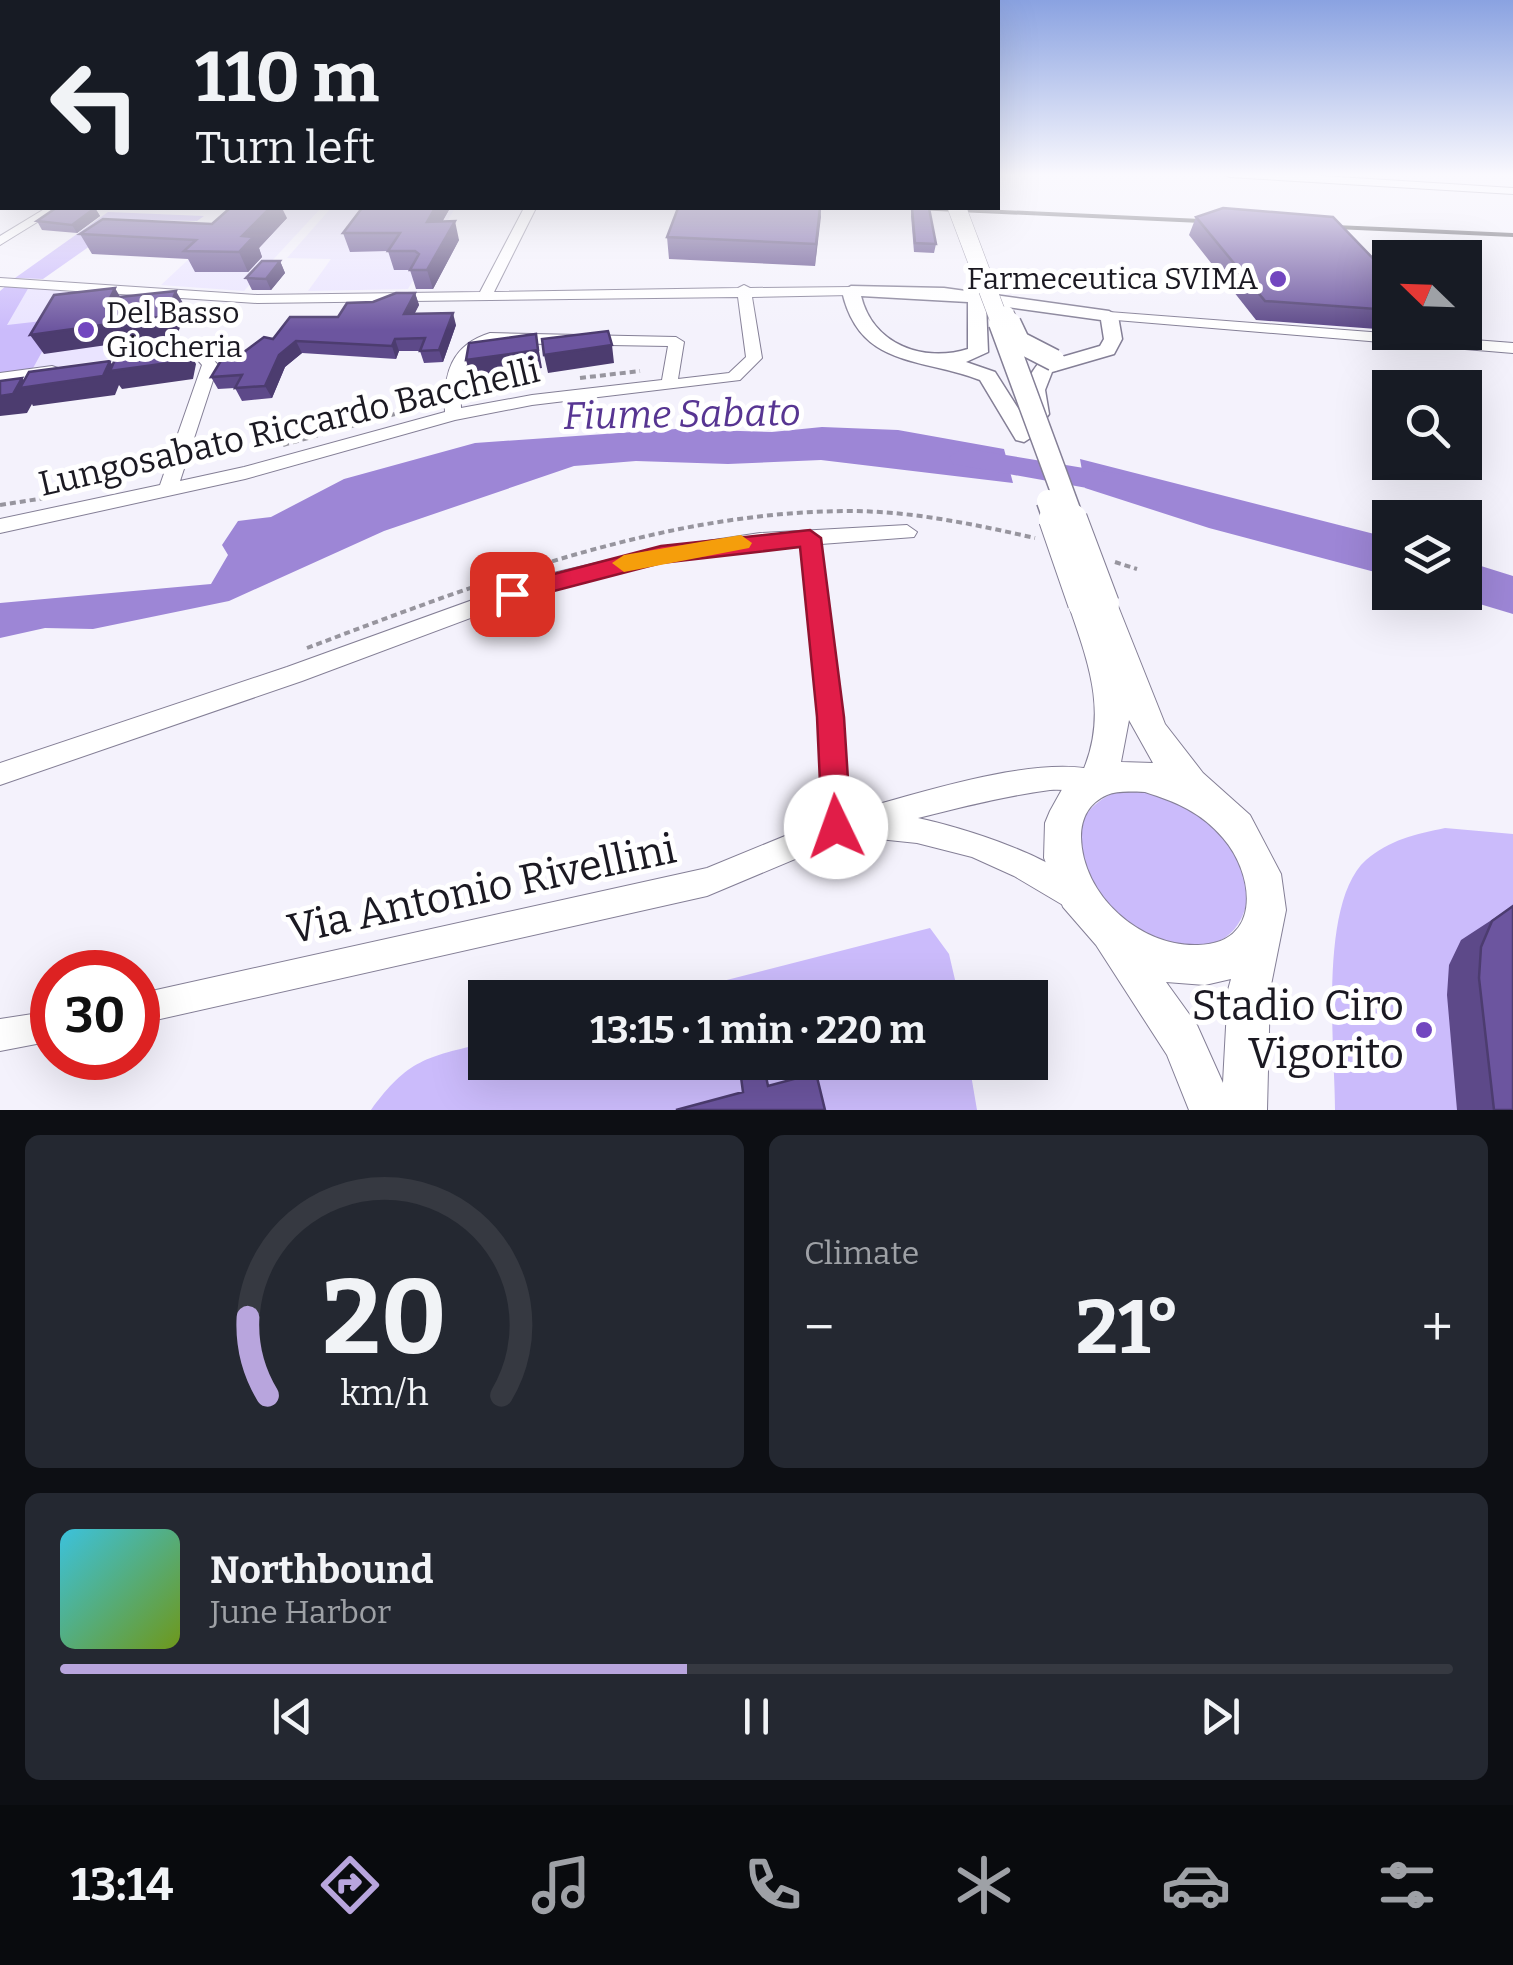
<!DOCTYPE html>
<meta charset="utf-8">
<style>
:root{--surface:#171b24;--page:#242831;--text:#f1f3f6;--muted:#9ea1a6;--line:#363941;--accent:#b8a5dd}
body{margin:0;font-family:Bitter,serif;background:var(--page);color:var(--text);height:100vh;display:flex;flex-direction:column;font-size:38px;white-space:nowrap}
*{box-sizing:border-box;margin:0}
p{font-size:32px;color:var(--muted)}
.icon{flex:none;width:55px;height:55px;fill:none;stroke:currentColor;stroke-width:2;stroke-linecap:round;stroke-linejoin:round}
.map{position:relative;height:1110px;overflow:hidden}
.panel{display:flex;flex-direction:column;gap:25px;padding:25px;background:#0d0f14;flex:1}
.panel>*{flex:none}
.guide{position:absolute;left:0px;top:0px;width:1000px;height:210px;box-shadow:0 10px 40px #0002;background:#171b24;color:var(--text);overflow:hidden}
.needle{width:65px;rotate:293deg}
.tools{position:absolute;left:1372px;top:240px;display:grid;gap:20px}
.tools a{display:grid;place-items:center;width:110px;height:110px;border-radius:0px;background:var(--surface);box-shadow:0 10px 40px #0002;font-size:50px}
.speed{position:absolute;left:30px;top:950px;display:flex;gap:20px;font-size:50px;font-weight:700;text-align:center}
.speed>*{display:grid;place-content:center;width:130px;height:130px;border-radius:50%;background:var(--surface);box-shadow:0 10px 40px #0002;line-height:1}
.speed .limit{border:15px solid #d22;background:#fff;color:#111}
.pin{position:absolute;display:grid;place-items:center;width:85px;height:85px;color:#fff;margin:-42px;border-radius:20px;box-shadow:0 5px 15px #0006}
.me{position:absolute;width:110px;margin:-55px;rotate:357deg;stroke-linejoin:round;filter:drop-shadow(0 0 8px #0008)}
.turn{display:flex;align-items:center;gap:35px;height:210px;padding:0 30px;font-size:45px}
.turn .icon{width:130px;height:130px;stroke-width:2.5}
.turn b{display:block;font-size:70px;line-height:85px}
.big{font-size:75px;font-weight:700;line-height:1.1}
.panel .tile{flex:1;display:flex;flex-direction:column;justify-content:center;gap:15px;min-width:0;padding:0 35px;border-radius:15px;background:var(--page)}
.panel .dial{align-items:center;gap:0}
.dial svg{height:260px;overflow:visible;fill:none;stroke:var(--line);stroke-width:7;stroke-linecap:round;text-anchor:middle}
.dial text{fill:var(--text);stroke:none}
.song{display:flex;align-items:center;gap:30px}
.cover{width:120px;height:120px;border-radius:15px;background:linear-gradient(135deg,hsl(190 70% 55%),hsl(80 70% 35%))}
.played{height:10px;border-radius:5px;background:linear-gradient(90deg,var(--accent) 45%,var(--line) 45%)}
.keys{display:flex;justify-content:space-around;direction:ltr}
.heat{display:flex;justify-content:space-between;align-items:center;font-size:55px;direction:ltr}
.panel .tiles{flex:1;display:grid;gap:25px;grid-template-columns:1fr 1fr}
.tile:last-child{grid-column:span 2}
.trip{position:absolute;left:468px;top:980px;width:580px;height:100px;border-radius:0px;background:var(--surface);box-shadow:0 10px 40px #0002;font-weight:700;line-height:100px;text-align:center}
.menu{display:flex;height:160px;justify-content:space-around;align-items:center;background:#090b0e;color:var(--muted)}
.menu .icon{width:70px;height:70px}
.menu .current{color:var(--accent)}
.menu b{font-size:45px;color:var(--text)}
.map>svg:first-child{display:block}
</style>
<div class="map">
<svg width="1513" height="1110" viewBox="0 0 1513 1110">
<rect width="100%" height="100%" fill="#f4f2fc"/>
<path fill="#eae4ff" d="M321,208L244,291L161,285L235,216L256,209Z
M331,208H455L408,289L308,291L331,259L287,258Z
M29,287L147,297L117,358L32,370L6,325Z"/>
<path fill="#cbbbfb" d="M108,212L204,216L197,221L127,220L43,279L15,278Z
M7,285L29,287L7,325L60,319L32,370L0,375V291Z
M1131,787C1146,790 1170,791 1183,799C1199,810 1222,831 1234,846C1257,876 1252,930 1214,943C1133,972 1005,821 1131,787Z
M1445,828L1513,834V1110H1335C1335,1049 1318,903 1366,860C1389,840 1416,834 1445,828Z
M930,928L949,954L959,997H660Z
M485,1043V1062L969,1063L977,1110H371C408,1059 427,1057 485,1043Z"/>
<path fill="#9d86d6" d="M822,427L898,430L1004,449L1013,483L821,460L728,464L636,461L574,466L384,531L229,601L93,629L45,628L0,638V603L211,584L228,555L222,545L238,521L271,517L344,479L475,443L676,429L772,432Z
M1080,459L1390,538V576L1209,528L1085,488Z
M1465,561L1513,576V614L1443,593L1465,592Z"/>
<g fill="none" stroke-linecap="round" stroke-linejoin="round">
<path fill="#9d86d6" fill-rule="evenodd" d="M963,448L1126,475L1141,485L1126,495L953,464L949,457Z"/>
<defs>
<path id="minor" d="M1224,174H1290L1513,188V194L1229,177Z
M46,208H60L0,245V236Z
M524,208H536L494,292L738,288L744,285L750,288L851,287L858,291L851,295L752,297L762,358L740,380L532,405L455,420L245,479L0,533V519L160,485L202,365L196,358L160,361V355L165,353L200,348L205,350L218,365L180,481L244,467L445,412C443,374 451,345 490,333L676,337L684,342L678,379L729,373L746,357L738,297L257,303L0,286V278L257,295L480,292ZM492,343L668,346L662,380L532,395L461,408C460,379 462,355 492,343Z
M1109,312L1513,343V353L1104,319L1102,316Z
M52,366L58,368V374L0,383V373Z
M907,525L917,532L914,537L821,544L843,717L849,812C913,796 1044,750 1105,773L1109,781L1105,789C1088,795 1068,788 1050,790C1005,796 963,807 918,818C957,826 1072,860 1087,897L1083,907L1073,911L1014,876L972,857L917,843L850,836L707,896L138,1024V994L707,868L824,820L819,717L801,545L760,547L661,562L540,592L302,681L0,785V763L287,667L536,577L661,548L760,533Z
M52,1011V1041L0,1051V1019Z"/>
<path id="tertiary" d="M851,286L944,288L1109,311L1118,316L1122,339L1114,354L1052,372L1045,390L1049,414L1046,418H1032C1022,399 1024,381 1038,364L1100,346L1104,339L1101,320L986,304L988,352L966,362L995,372L1035,435L1024,442L1016,440L980,380C920,357 859,368 842,291ZM861,296L968,302V349C924,363 873,345 861,296Z"/>
<path id="secondary" d="M1083,592L1114,596L1165,724L1203,773L1250,815L1281,874L1286,910L1270,990L1267,1110H1189L1167,1055L1096,945L1063,907L1044,858L1045,823L1050,811L1065,784L1082,773C1109,713 1088,662 1068,603L1073,595ZM1129,720L1153,763L1121,762ZM1145,792C1176,802 1201,812 1223,838C1255,875 1262,944 1198,945C1140,947 1082,895 1081,837C1081,818 1089,803 1107,795C1118,790 1134,792 1145,792ZM1231,979L1228,990L1223,1083L1197,1025L1166,982L1205,985Z"/>
</defs>
<use href="#minor" stroke="#847f96" stroke-width="2"/>
<use href="#tertiary" stroke="#847f96" stroke-width="3"/>
<use href="#secondary" stroke="#847f96" stroke-width="2"/>
<path stroke="#97959e" stroke-width="4" stroke-dasharray="6 4" stroke-linecap="butt" d="M580,378L640,371
M283,445L438,402
M0,505L45,498
M1115,562L1137,569
M307,648C480,583 660,512 848,511C912,511 973,524 1035,538"/>
<use href="#minor" fill="#fff" fill-rule="evenodd"/>
<use href="#tertiary" fill="#fff" fill-rule="evenodd"/>
<use href="#secondary" fill="#fff" fill-rule="evenodd"/>
<path stroke="#54525b" stroke-width="4" d="M916,208L1223,222
M1313,226L1513,235"/>
<defs>
<path id="tertiary-bridge-far1" d="M1006,314L1011,325"/>
<path id="tertiary-bridge" d="M1010,323L1019,342L1054,360"/>
<path id="secondary-bridge-far2" d="M957,208L1001,325"/>
<path id="secondary-bridge-far1" d="M1000,323L1073,521
M1048,501L1055,521"/>
<path id="secondary-bridge" d="M1054,519L1083,603
M1072,519L1104,604"/>
</defs>
<use href="#tertiary-bridge-far1" stroke="#847f96" stroke-width="18" stroke-linecap="butt"/>
<use href="#tertiary-bridge" stroke="#847f96" stroke-width="24" stroke-linecap="butt"/>
<use href="#secondary-bridge-far2" stroke="#847f96" stroke-width="19" stroke-linecap="butt"/>
<use href="#secondary-bridge-far1" stroke="#847f96" stroke-width="25" stroke-linecap="butt"/>
<use href="#secondary-bridge" stroke="#847f96" stroke-width="32" stroke-linecap="butt"/>
<use href="#tertiary-bridge-far1" stroke="#fff" stroke-width="16"/>
<use href="#tertiary-bridge" stroke="#fff" stroke-width="21"/>
<use href="#secondary-bridge-far2" stroke="#fff" stroke-width="18"/>
<use href="#secondary-bridge-far1" stroke="#fff" stroke-width="22"/>
<use href="#secondary-bridge" stroke="#fff" stroke-width="30"/>
</g>
<path fill="#5d4989" d="M95,208L100,216L77,233L42,230L37,221Z
M450,208L442,222L459,240L433,289H416L410,270H394L388,251L350,252L343,233Z
M678,208H821L815,266L669,259L667,237Z
M912,208L936,244L934,253L914,252L911,216Z
M1196,217L1390,276V330L1256,320L1189,235Z
M287,218L259,248L262,257L248,272H195L188,259L92,254L80,234Z
M280,261L285,273L271,290H252L246,278Z
M415,293L419,305L414,314L456,325L443,362L424,363L420,351H399L396,359L302,353L285,367L272,398L242,401L235,388L218,389L211,377L244,352L273,339L338,317L373,302Z
M1513,906V1110H1457L1447,995L1449,965L1461,940Z"/>
<path fill="#4c3c6f" d="M95,208L100,216L77,233L72,225Z
M270,208H282L287,218L259,248L262,257L248,272L239,252L242,236Z
M435,208H450L432,240L427,222Z
M820,208L821,217L815,266L816,244Z
M455,221L459,240L433,289L427,270Z
M280,261L285,273L271,290L266,279Z
M115,288L126,307L110,298Z
M176,291L187,310L177,335L44,354L30,335Z
M415,293L419,305L408,327L404,314Z
M453,313L456,325L443,362L439,350Z
M536,334L542,368L471,378L466,360Z
M395,339L399,351L396,359L392,346Z
M296,341L302,353L285,367L272,398L265,386L279,355Z
M612,345L614,363L548,373L544,355Z
M186,346L196,364L193,379L122,389L119,385L115,395L33,406L32,404L27,413L0,416V396L22,378L28,387L110,361L116,370Z"/>
<path fill="#6c559f" stroke="#4c3c6f" stroke-width="2.5" d="M56,208H95L72,225L37,221Z
M230,208H270L242,236L253,237L239,252L184,251L196,240L80,234L103,219L212,224Z
M362,208H435L427,222L455,221L427,270H410L419,254L415,251H388L400,233H343Z
M678,208H820L816,244L667,237Z
M912,208H929L936,244L915,243Z
M1223,208L1333,217L1390,276V310L1265,301L1196,217Z
M262,261H280L266,279L246,278Z
M115,288L110,298L176,291L166,316L30,335L54,295Z
M396,293H415L404,314L453,313L439,350L420,351L425,338L395,339L392,346L296,341L279,355L265,386L235,388L242,375L211,377L225,354L244,352L264,337L273,339L290,317H338L347,303L373,302Z
M608,331L612,345L544,355L542,339Z
M536,334L538,350L466,360L469,343Z
M186,346L183,361L110,371L117,355Z
M110,361L103,376L20,388L29,372Z
M22,378L13,394L0,396V381Z
M1513,906V1110H1494L1479,978L1481,947L1492,921Z
M739,1062H763L768,1086L816,1073L825,1110H676L743,1092Z"/>
<linearGradient id="sky" x2="0" y2="1"><stop stop-color="#8aa2e1"/><stop offset="0.53" stop-color="#faf9fe"/><stop offset="1" stop-color="#faf9fe" stop-opacity="0"/></linearGradient>
<rect width="1513" height="330" fill="url(#sky)"/>
<path fill="#e11d48" stroke="#92132f" stroke-width="2.5" d="M810,530L821,538L844,717L851,827L847,837L836,841L826,837L822,827L817,717L800,547L661,563L512,602L500,594L512,585L661,546Z"/>
<path fill="#f59e0b" d="M741,535L752,543L749,548L624,572L612,563L624,555Z"/>
<g fill="#7246bf" stroke="#fff" stroke-width="4">
<circle cx="1278" cy="279" r="10"/>
<circle cx="86" cy="330" r="10"/>
<circle cx="1424" cy="1030" r="10"/>
</g>
<g text-anchor="middle" dominant-baseline="central" stroke-width="10" stroke-linejoin="round" paint-order="stroke">
<g font-size="30" fill="#1b1922" stroke="#fff" text-anchor="end">
<text x="1258" y="279">Farmeceutica SVIMA</text>
<text x="106" y="313" text-anchor="start">Del Basso<tspan x="106" dy="34">Giocheria</tspan></text>
</g>
<g font-size="35" fill="#1b1922" stroke="#fff">
<text transform="translate(289 427) rotate(-13)">Lungosabato Riccardo Bacchelli</text>
</g>
<g font-size="38" font-style="italic" fill="#573592" stroke="#fff">
<text transform="translate(682 414) rotate(-1)">Fiume Sabato</text>
</g>
<g font-size="42" fill="#1b1922" stroke="#fff">
<text transform="translate(482 889) rotate(-12)">Via Antonio Rivellini</text>
</g>
<g font-size="42" fill="#1b1922" stroke="#fff" text-anchor="end">
<text x="1404" y="1006">Stadio Ciro<tspan x="1404" dy="48">Vigorito</tspan></text>
</g>
</g>
</svg>
<div class="tools">
<a><svg class="needle" viewBox="-14 -14 28 28"><path d="M0-13l5 13h-10z" fill="#e53935"/><path d="M0 13l5-13h-10z" fill="#9ea1a6"/></svg></a>
<a><svg class="icon" aria-label="search" viewBox="0 0 24 24"><circle cx="10" cy="10" r="6"/><path d="M15 15l6 6"/></svg></a>
<a><svg class="icon" aria-label="layers" viewBox="0 0 24 24"><path d="M12 4l9 5-9 5-9-5zM3 14l9 5 9-5"/></svg></a>
</div>
<div class="speed"><div class="limit">30</div></div>
<div class="pin" style="left:512px;top:594px;background:#d93025"><svg class="icon" aria-label="arrive" viewBox="0 0 24 24"><path d="M6 21V4h12l-3 4 3 4H6"/></svg></div>
<svg class="me" style="left:836px;top:827px" viewBox="-20 -20 40 40"><circle r="19" fill="#fff"/><path d="M0-13L10 11 0 6-10 11z" fill="#e11d48"/></svg>
<div class="trip">13:15 · 1 min · 220 m</div>
<div class="guide">
<div class="turn"><svg class="icon" aria-label="left" viewBox="0 0 24 24"><path d="M17 20v-9H6M10 6l-5 5 5 5"/></svg><div><b>110 m</b>Turn left</div></div>
</div>
</div>
<section class="panel">
<div class="tiles">
<div class="tile dial"><svg viewBox="0 0 100 80">
<path d="M14 69A42 42 0 1 1 86 69"/>
<path d="M14 69A42 42 0 0 1 8 45" stroke="#b8a5dd"/>
<text x="50" y="56" font-size="32" font-weight="700">20</text>
<text x="50" y="72" font-size="11">km/h</text>
</svg></div>
<div class="tile"><p>Climate</p>
<div class="heat"><a>−</a><b class="big">21°</b><a>+</a></div>
</div>
<div class="tile">
<div class="song"><i class="cover"></i><div><b>Northbound</b><p>June Harbor</p></div></div>
<div class="played"></div>
<div class="keys"><svg class="icon" aria-label="previous" viewBox="0 0 24 24"><path d="M18 5L8 12l10 7zM5 5v14"/></svg><svg class="icon" aria-label="pause" viewBox="0 0 24 24"><path d="M8 5v14M16 5v14"/></svg><svg class="icon" aria-label="next" viewBox="0 0 24 24"><path d="M6 5l10 7-10 7zM19 5v14"/></svg></div>
</div>
</div>
</section>
<nav class="menu">
<b>13:14</b>
<svg class="icon current" aria-label="directions" viewBox="0 0 24 24"><path d="M12 3l9 9-9 9-9-9zM9 14v-3h6M13 9l2 2-2 2"/></svg>
<svg class="icon" aria-label="music" viewBox="0 0 24 24"><path d="M9 18V5l10-2v13"/><circle cx="6" cy="18" r="3"/><circle cx="16" cy="16" r="3"/></svg>
<svg class="icon" aria-label="phone" viewBox="0 0 24 24"><path d="M5 4h4l2 5-3 2q2 4 5 5l2-3 5 2v4C11 20 4 13 5 4z"/></svg>
<svg class="icon" aria-label="climate" viewBox="0 0 24 24"><path d="M12 3v18M4 7l16 10M4 17L20 7"/></svg>
<svg class="icon" aria-label="car" viewBox="0 0 24 24"><path d="M5 17H2v-5l4-1 3-4h7l3 4 3 1v5h-3M9 17h6M6 11h13"/><circle cx="7" cy="17" r="2"/><circle cx="17" cy="17" r="2"/></svg>
<svg class="icon" aria-label="filters" viewBox="0 0 24 24"><path d="M4 7h16M4 17h16"/><circle cx="9" cy="7" r="2"/><circle cx="15" cy="17" r="2"/></svg>
</nav>
